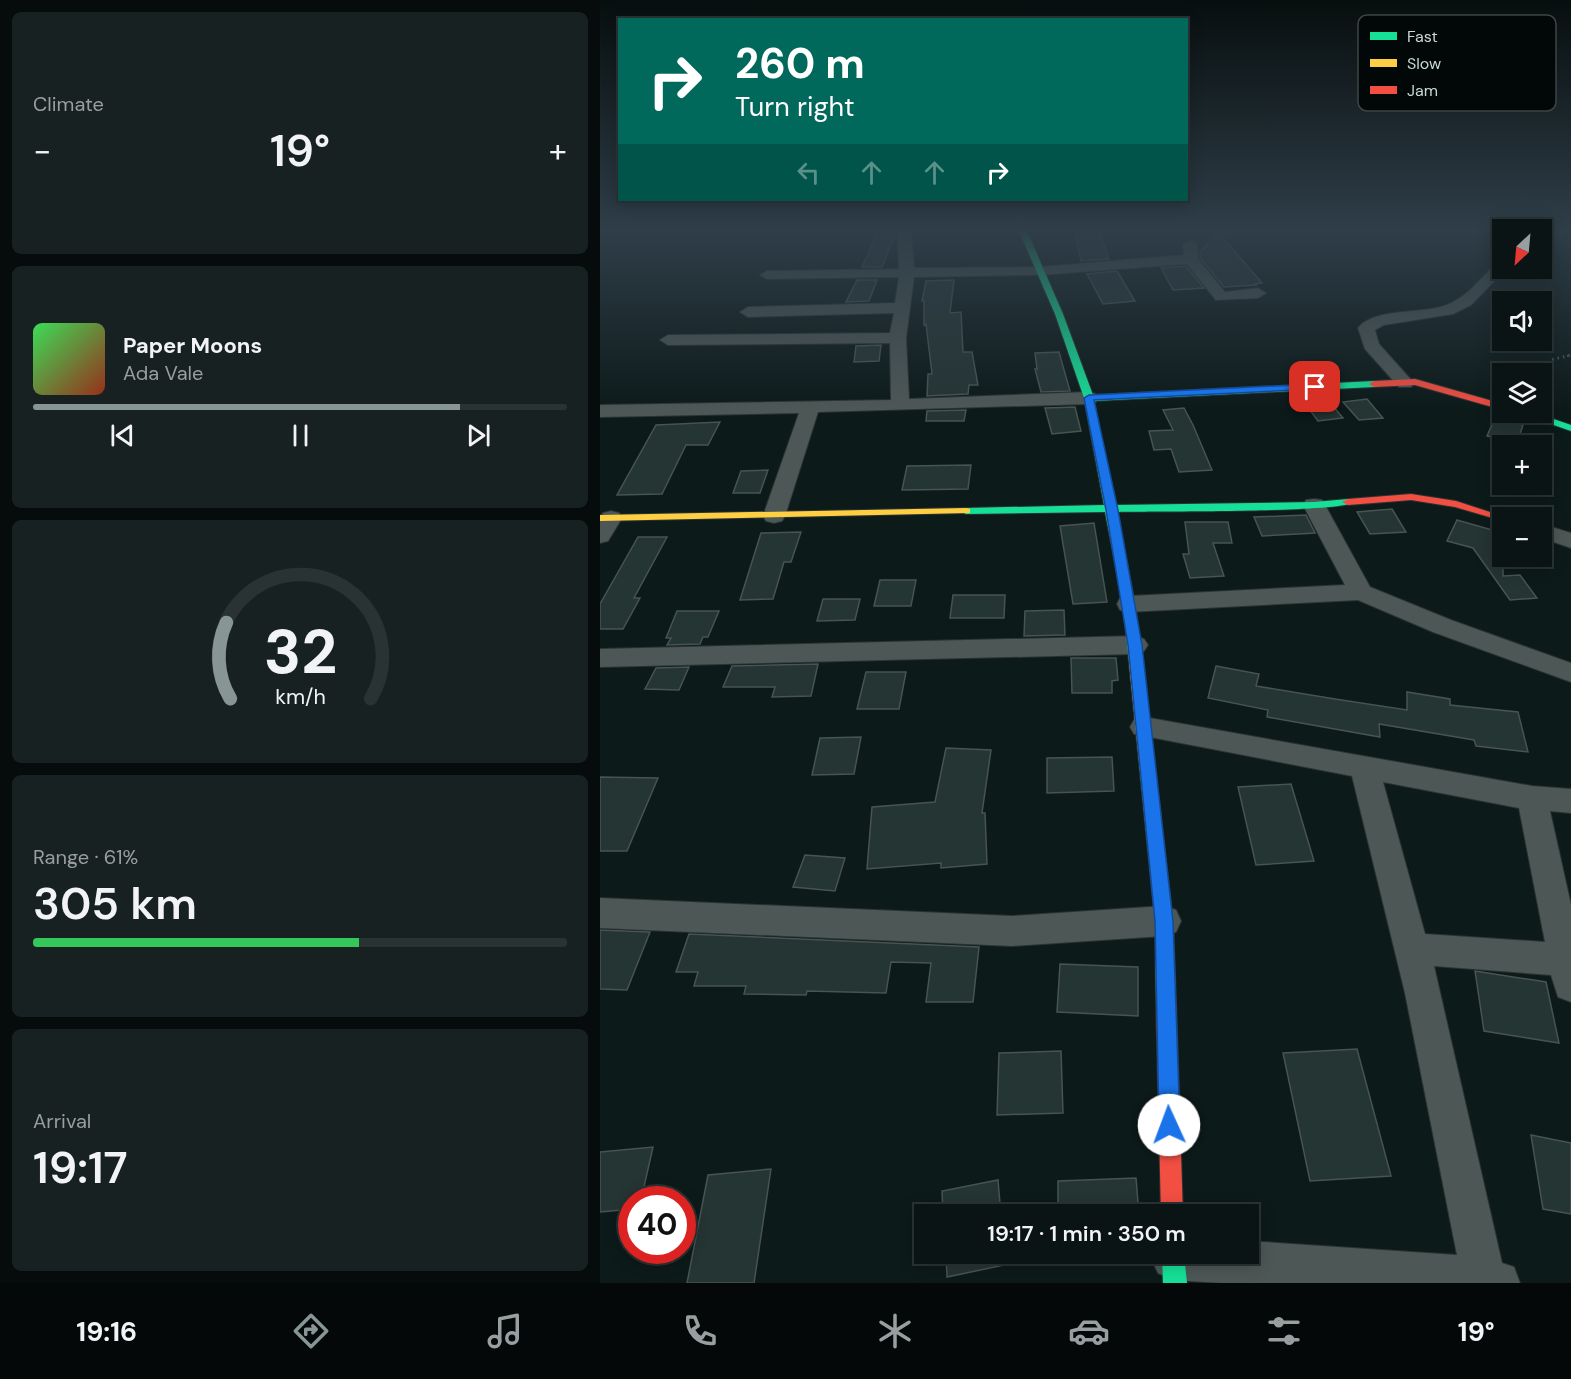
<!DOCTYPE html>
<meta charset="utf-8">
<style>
:root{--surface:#0a1414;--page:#182122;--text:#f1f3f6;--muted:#999ea0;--line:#2a3334;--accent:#879594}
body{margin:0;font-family:"DM Sans",sans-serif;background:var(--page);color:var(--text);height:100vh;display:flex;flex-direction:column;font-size:22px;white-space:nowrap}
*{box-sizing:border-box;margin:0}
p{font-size:20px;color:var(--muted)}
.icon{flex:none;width:33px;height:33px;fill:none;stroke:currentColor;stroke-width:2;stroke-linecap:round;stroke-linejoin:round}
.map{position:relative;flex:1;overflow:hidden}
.panel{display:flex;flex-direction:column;gap:12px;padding:12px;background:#060b0b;width:600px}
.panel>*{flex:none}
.banner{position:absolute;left:18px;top:18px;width:570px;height:183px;border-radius:0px;box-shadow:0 3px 15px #0003,0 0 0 2px var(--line);background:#00695c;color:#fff;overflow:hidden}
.needle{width:39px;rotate:206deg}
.fabs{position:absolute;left:892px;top:219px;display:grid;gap:12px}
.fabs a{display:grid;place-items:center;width:60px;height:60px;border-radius:0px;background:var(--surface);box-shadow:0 3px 15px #0003,0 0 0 2px var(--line);font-size:30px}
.speed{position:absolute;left:18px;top:1186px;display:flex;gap:12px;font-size:30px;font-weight:700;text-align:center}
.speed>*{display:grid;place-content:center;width:78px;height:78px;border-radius:50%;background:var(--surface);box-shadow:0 3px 15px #0003,0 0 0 2px var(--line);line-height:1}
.speed .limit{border:9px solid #d22;background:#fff;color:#111}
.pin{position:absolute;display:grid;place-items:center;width:51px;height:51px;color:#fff;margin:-26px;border-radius:12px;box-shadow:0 3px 9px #0006}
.me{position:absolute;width:66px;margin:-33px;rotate:358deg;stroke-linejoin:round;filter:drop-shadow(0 0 4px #0008)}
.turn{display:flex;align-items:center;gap:21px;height:126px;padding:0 18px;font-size:27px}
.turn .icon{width:78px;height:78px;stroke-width:2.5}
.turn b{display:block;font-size:42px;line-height:51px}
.lanes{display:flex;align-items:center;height:57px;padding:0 18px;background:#0003;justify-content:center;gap:30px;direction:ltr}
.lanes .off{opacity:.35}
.big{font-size:45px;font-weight:600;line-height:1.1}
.panel .tile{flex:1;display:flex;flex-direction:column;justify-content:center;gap:9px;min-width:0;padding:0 21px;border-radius:9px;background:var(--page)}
.panel .dial{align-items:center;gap:0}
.dial svg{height:156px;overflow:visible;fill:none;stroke:var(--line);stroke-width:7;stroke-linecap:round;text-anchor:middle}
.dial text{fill:var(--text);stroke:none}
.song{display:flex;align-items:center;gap:18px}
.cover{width:72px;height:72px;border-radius:9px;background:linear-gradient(135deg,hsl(130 70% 55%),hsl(10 70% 35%))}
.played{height:6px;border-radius:3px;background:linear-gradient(90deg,var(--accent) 80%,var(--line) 80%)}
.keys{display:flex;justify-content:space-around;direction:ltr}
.heat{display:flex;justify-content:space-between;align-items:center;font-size:33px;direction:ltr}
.charge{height:9px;border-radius:4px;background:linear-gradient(90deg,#34c759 61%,var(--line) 0)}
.trip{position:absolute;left:314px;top:1204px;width:345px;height:60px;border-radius:0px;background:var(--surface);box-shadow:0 3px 15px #0003,0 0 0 2px var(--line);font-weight:600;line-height:60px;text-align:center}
.tabs{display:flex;height:96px;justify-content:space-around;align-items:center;background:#040808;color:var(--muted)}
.tabs .icon{width:42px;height:42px}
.tabs .current{color:var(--accent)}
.tabs b{font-size:27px;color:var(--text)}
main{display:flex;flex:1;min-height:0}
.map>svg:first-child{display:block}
</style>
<main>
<section class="panel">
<div class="tile"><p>Climate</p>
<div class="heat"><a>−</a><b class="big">19°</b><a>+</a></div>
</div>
<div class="tile">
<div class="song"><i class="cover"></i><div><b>Paper Moons</b><p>Ada Vale</p></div></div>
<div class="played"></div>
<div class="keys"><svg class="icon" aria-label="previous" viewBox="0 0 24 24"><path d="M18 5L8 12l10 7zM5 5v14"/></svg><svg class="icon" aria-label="pause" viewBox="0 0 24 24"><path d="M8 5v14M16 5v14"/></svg><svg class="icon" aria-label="next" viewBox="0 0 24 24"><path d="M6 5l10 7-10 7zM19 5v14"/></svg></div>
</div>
<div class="tile dial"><svg viewBox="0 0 100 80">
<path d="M14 69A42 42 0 1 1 86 69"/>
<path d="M14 69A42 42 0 0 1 12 30" stroke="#879594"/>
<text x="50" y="56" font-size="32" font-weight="700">32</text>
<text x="50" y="72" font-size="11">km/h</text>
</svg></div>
<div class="tile"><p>Range · 61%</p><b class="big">305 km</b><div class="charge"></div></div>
<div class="tile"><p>Arrival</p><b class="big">19:17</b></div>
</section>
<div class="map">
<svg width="971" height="1283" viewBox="0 0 971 1283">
<rect width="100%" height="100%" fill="#0d1a1a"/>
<path fill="#253534" stroke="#485353" stroke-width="1.5" d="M278,231L295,235L282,267H262Z
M618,232L662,283L655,284L656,285L624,287L600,258V252Z
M500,233L509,259L481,261L475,234Z
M586,266L604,288L573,290L561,268Z
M517,271L535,301L503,304L487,274Z
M257,280H277L269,301L246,302Z
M354,280L350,313L361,312L363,352H372L378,385H369L368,394L327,396L328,374H332L326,324L324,325V301H322L326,281Z
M281,345L279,361L254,362L256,346Z
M459,352L470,391L441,392L435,369H437L435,353Z
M727,399L743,418L718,421L703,401Z
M767,399L783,418L759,420L743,402Z
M475,407L481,431L452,434L445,408Z
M584,408L593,425L612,470L579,472L571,449L554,450L549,431L573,430L563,410Z
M366,410L364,421H326L327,411Z
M894,420L923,425L917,443L887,436Z
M120,422L108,445H86L62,494L17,495L56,425Z
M371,465L368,489L302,490L307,466Z
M168,470L160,493H133L141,471Z
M792,509L806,532L770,534L757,512Z
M706,515L715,533L662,536L654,517Z
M857,520L903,533V576L920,575L937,598L910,600L873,548L847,541Z
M585,522H628L632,543H613L624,576L590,578L583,554H589Z
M494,523L507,602L473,604L460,526Z
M201,532L191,562H184L173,599L140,600L161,533Z
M38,537H67L34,598H40L23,629H0V604Z
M280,580H316L311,606H274Z
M353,595H405L404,618H350Z
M223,599H260L255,620L217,621Z
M464,610L465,635L424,636L425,611Z
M77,611H119L108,637H103L100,644L67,645L71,638H66Z
M471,658H516L518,680L512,681V693H472Z
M218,664L211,696L172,697L175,687H123L132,666Z
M616,666L659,674L656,686L735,699L807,710V692L850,699V705L918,712L928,752L876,746L874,740L779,724L780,737L667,717L668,710L608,698Z
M89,667L79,690L45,689L56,668Z
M266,672H306L299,709H257Z
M261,737L254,774L212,775L220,738Z
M346,748L391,750L382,813H385L387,864L341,868V863L267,869L272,807L335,802Z
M512,757L514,791L447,793V758Z
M0,777L58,778L27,851H0Z
M691,784L714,861L656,865L638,787Z
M205,855L245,858L235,891L193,887Z
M0,930L50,932L27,990L0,989Z
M89,934L379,947L373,1002H326L331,963L291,962L286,993L207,991L206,995L144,994L146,986H94L98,972H76Z
M460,964L538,967V1016L457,1012Z
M875,971L946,982L959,1043L884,1031Z
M757,1049L791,1176L710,1181L683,1053Z
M461,1051L463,1113L397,1115L399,1053Z
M931,1135L971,1143V1214L943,1209Z
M53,1147L41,1200H32V1209L0,1212V1152Z
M171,1169L154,1283H87L108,1175Z
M536,1178L539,1215H458V1181Z
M398,1180L401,1215H343L342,1191Z
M346,1254H413L414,1263L347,1277Z"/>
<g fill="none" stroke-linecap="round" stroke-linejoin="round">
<defs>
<path id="street" d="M297,231H311L314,268L439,267L584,255L583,244L590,240L597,244L598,259L625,292L658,288L666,293L658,298L616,300L587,264L439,275L314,277L306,338L309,399L489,392L496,394L498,398L496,402L489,404L218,412L185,516L182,521L174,523L166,521L163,516L199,413L0,417V405L291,400L290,343L68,345L60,340L68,335L290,333L294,313L148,317L140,312L148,307L295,303L299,277L167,279L160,275L167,271L299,269Z
M942,231H963L961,234L942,240Z
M903,260V268H907L871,305L853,314L784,325L775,330L779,344L814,383L811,387H799L765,349L758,328C773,308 821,314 844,306C866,299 882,277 898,261Z
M714,499L722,500L725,505L770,587L851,620L971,663V682L833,632L758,600L529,612L520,610L517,604L520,598L529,596L745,585L703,505L706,500Z
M11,511L19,513L22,518L8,541L0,543V518L3,513Z
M942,524L971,533V548L942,538Z
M535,636L544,639L548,645L544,651L535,654L0,667V649Z
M544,717L932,786L971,789V813L950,811L971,905V1002L958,997L951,975L834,966L902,1263L914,1267L920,1283H621L573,1280L558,1273L551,1258L553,1254H648V1241L857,1255L805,993L752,776L534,734L530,727L534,720ZM783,782L919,808L945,942L825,934Z
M0,898L412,916L564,906L576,910L581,921L576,932L564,936L412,946L0,928Z"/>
<path id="fast" d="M419,231H427L463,314L493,395L774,381L779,384L774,387L494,401L515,505L714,502L748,499L754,502C741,513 548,511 517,512L535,604L543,663L536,668L529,663L523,604L505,512L366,514L360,511L366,508L504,505L484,398L455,314Z
M916,412H933L971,425V431Z
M562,1254H584L587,1283H563Z"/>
<path id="slow" d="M366,508L370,509V513L0,521V515Z
M536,658L543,663L573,921L576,1000L573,1006L566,1009L559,1006L556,1000L555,921L529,663Z"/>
<path id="jam" d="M815,379L903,404V410L815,385L774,387L769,384L774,381Z
M811,494L856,501L908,518H903V521L855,507L811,500L748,505L742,502L748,499Z
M566,991L573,994L576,1000L583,1215H561L556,1000L559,994Z"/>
</defs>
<use href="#street" stroke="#2b3333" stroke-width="2"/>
<use href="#fast" stroke="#2b3333" stroke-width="2"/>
<use href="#slow" stroke="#2b3333" stroke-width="2"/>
<use href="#jam" stroke="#2b3333" stroke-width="2"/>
<path stroke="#505959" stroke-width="2" stroke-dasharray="1 3" stroke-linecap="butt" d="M967,356L971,355"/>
<path stroke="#505959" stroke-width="3" stroke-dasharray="1.5 4" stroke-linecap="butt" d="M942,384L950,360L971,355"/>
<use href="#street" fill="#4d5756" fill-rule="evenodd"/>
<use href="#fast" fill="#16e098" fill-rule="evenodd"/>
<use href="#slow" fill="#ffcf43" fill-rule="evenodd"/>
<use href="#jam" fill="#f24e42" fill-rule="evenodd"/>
</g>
<linearGradient id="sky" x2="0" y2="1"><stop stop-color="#070e0e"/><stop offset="0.56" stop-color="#2f3e49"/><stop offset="1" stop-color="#2f3e49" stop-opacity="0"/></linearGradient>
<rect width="971" height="411" fill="url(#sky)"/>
<path fill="#1a73e8" stroke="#114b97" stroke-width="1.5" d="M715,384L720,387L718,389L494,400L518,510L542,645L573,921L580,1125L577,1132L569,1135L562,1132L559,1125L555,921L528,645L506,510L484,398L489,395Z"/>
<rect x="758" y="15" width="198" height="96" rx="9" fill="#020807" stroke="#3e4645" stroke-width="1.5"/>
<rect x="770" y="32" width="27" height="8" fill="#16e098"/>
<rect x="770" y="59" width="27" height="8" fill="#ffcf43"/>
<rect x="770" y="86" width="27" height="8" fill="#f24e42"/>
<g font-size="16" fill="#c9d7d6">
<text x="807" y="42">Fast</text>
<text x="807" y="69">Slow</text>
<text x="807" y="96">Jam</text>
</g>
</svg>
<div class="fabs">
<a><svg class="needle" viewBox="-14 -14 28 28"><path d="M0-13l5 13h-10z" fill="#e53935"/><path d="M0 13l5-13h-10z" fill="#999ea0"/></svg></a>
<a><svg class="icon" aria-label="sound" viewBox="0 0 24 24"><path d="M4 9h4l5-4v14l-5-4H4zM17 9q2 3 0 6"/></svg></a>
<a><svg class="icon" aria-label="layers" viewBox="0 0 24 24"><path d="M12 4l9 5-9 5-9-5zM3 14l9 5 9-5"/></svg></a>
<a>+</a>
<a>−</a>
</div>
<div class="speed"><div class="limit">40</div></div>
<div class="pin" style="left:715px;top:387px;background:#d93025"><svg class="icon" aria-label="arrive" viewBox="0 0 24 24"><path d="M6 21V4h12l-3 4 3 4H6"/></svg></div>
<svg class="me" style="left:569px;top:1125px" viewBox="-20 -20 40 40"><circle r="19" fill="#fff"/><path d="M0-13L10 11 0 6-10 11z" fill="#1a73e8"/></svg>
<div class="trip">19:17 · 1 min · 350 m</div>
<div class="banner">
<div class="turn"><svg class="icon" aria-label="right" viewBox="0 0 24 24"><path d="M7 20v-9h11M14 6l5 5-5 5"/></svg><div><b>260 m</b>Turn right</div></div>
<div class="lanes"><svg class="icon off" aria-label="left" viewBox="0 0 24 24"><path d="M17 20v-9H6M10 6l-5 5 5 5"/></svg><svg class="icon off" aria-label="ahead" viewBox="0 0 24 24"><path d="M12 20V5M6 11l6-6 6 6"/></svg><svg class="icon off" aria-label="ahead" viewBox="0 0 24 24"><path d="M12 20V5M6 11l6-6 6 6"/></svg><svg class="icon" aria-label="right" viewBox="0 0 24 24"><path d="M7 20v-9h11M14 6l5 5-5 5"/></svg></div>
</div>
</div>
</main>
<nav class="tabs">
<b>19:16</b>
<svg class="icon current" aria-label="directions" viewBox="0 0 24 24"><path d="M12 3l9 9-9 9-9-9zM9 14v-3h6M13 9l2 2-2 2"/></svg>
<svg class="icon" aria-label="music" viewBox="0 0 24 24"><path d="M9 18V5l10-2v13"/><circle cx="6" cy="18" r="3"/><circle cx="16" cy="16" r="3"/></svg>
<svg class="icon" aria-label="phone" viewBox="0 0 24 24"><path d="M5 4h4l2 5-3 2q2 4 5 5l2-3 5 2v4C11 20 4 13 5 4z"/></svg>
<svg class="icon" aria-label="climate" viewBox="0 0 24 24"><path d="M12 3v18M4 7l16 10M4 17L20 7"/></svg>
<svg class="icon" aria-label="car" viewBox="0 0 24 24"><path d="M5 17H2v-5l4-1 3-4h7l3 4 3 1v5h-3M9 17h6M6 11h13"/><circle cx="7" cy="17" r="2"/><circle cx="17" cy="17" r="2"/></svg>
<svg class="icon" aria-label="filters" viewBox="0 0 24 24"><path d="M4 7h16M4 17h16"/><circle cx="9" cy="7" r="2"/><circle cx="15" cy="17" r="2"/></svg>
<b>19°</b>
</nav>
